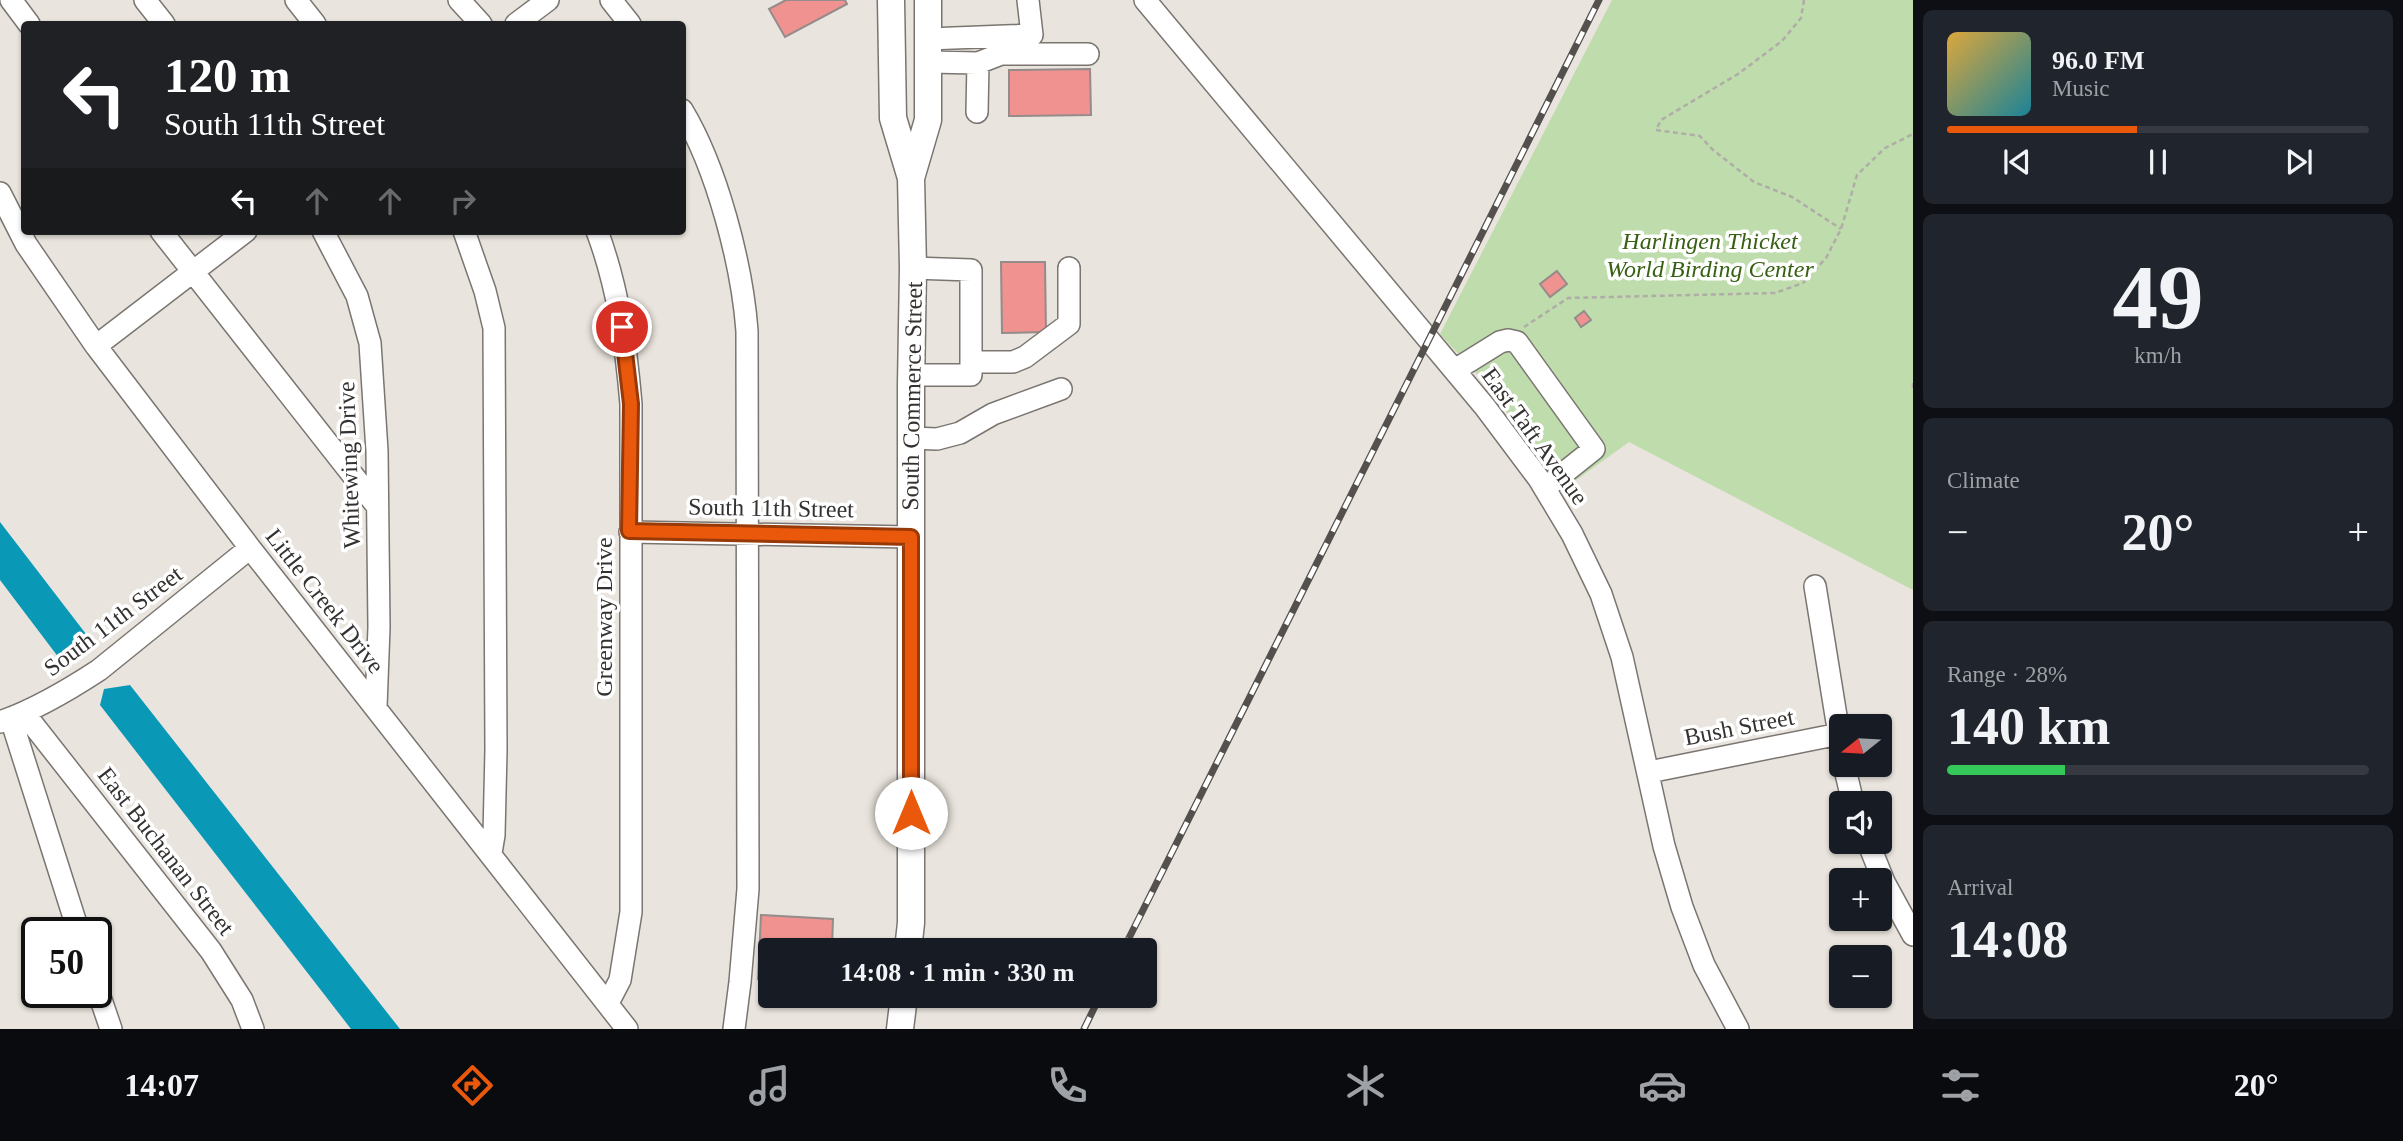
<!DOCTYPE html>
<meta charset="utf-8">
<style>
:root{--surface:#171b24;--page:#20242c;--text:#f1f3f6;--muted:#9ea1a6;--line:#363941;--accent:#ea580c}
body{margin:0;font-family:"Times New Roman",serif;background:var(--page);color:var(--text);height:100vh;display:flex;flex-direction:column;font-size:26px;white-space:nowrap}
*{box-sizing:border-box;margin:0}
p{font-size:23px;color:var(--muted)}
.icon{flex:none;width:38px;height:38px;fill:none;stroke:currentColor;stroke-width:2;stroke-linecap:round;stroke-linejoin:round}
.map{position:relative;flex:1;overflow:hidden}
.panel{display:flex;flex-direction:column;gap:10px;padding:10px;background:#0d0f14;width:490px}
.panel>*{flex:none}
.hud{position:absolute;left:21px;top:21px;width:665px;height:214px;border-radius:7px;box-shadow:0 2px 5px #0004;background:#202124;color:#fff;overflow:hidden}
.needle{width:46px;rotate:252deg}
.tools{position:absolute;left:1829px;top:714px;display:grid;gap:14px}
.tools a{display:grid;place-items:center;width:63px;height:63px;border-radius:7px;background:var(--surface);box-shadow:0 2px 5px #0004;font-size:35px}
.speed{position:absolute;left:21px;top:917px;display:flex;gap:14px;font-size:35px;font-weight:700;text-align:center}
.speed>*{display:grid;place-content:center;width:91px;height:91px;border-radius:50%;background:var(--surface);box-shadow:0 2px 5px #0004;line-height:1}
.speed .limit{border:4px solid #111;border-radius:10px;background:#fff;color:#111}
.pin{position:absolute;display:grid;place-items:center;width:60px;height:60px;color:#fff;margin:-30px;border:4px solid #fff;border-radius:50%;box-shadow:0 2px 7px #0007}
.me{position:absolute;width:77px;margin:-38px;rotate:0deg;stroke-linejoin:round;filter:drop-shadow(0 0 5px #0008)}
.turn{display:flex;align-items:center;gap:24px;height:147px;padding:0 28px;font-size:32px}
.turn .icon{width:91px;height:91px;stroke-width:2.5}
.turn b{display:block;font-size:49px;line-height:60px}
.lanes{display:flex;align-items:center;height:66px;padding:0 28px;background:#0003;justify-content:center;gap:35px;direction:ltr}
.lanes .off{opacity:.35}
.big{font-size:52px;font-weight:700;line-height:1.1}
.panel .tile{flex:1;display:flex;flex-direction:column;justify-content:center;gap:10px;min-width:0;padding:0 24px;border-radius:10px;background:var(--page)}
.panel .dial{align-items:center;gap:0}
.dial b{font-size:91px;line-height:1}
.song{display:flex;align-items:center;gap:21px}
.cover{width:84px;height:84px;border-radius:10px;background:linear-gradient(135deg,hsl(40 70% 55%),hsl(190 70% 35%))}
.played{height:7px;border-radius:4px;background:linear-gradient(90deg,var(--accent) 45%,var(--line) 45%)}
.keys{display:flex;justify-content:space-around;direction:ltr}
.heat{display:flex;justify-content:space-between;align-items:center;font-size:38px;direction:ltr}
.charge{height:10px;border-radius:5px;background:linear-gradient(90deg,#34c759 28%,var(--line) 0)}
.trip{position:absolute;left:758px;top:938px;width:399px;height:70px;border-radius:7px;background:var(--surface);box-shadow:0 2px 5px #0004;font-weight:700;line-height:70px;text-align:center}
.tabs{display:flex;height:112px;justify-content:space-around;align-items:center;background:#090b0e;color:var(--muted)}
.tabs .icon{width:49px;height:49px}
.tabs .selected{color:var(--accent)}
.tabs b{font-size:32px;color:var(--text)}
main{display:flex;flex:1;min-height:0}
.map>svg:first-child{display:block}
</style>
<main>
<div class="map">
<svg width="1913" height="1029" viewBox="0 0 1913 1029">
<rect width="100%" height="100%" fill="#e9e4dd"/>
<path fill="#bfdcac" d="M1612,0H1913V590L1629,442L1565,488L1476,373L1440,334Z"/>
<path fill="#0a98b7" d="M0,522L86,634L79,654L59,658L0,580Z
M130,685L400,1029H351L100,705L104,689Z"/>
<path fill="#f09390" stroke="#948b8b" stroke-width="2" d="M786,0H845L847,4L785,37L769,9Z
M1090,69L1091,115L1009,116V70Z
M1001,262H1045L1046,332L1002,333Z
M1557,271L1567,284L1550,297L1540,284Z
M1584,311L1591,320L1581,327L1575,318Z
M761,915L833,919L832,947H848V950H770V980L758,979Z"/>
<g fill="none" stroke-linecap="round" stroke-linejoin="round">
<defs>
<path id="minor" d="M11,0L29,24
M145,0L164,24
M296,0L315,24
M459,0L481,24
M611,0L630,24
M1145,0L1485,407L1539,479L1572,534L1601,594L1622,657L1664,846L1682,907L1704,965L1738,1029
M516,24L548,0
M928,39L1032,35L1028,0
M928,62L978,63L1001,54H1088
M682,110C717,168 742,264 747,331L748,889L740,982L734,1029
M977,112L978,63
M0,193L26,244L96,346L250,548L627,1029
M161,231L377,506
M323,231L357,296L370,343L377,451L379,627L376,707
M464,231L485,291L494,328L496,750L494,835L491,853
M597,231C618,287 626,345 631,404V912L620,980L608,1003
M96,346L246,231
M971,362H1013L1025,357L1069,324V268
M1455,370L1500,342L1508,340L1517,342L1594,449L1545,488
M911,375H971V270L913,268
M911,438L937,439L960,433L993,414L1061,389
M630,532L911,537
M1815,586L1841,747
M24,713L211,951L242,1000L253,1029
M11,719L79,933
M0,722C35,710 67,691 99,670L250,548
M1844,765L1853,803
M1649,772L1839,734
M1868,842L1884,882L1913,935
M96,985L111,1029"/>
<path id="major" d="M891,0L893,118L911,178L913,268L911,385V923L908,950
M911,178L928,120V0
M900,1029L904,996"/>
</defs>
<use href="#minor" stroke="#7a7570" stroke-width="24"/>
<use href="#major" stroke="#7a7570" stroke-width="29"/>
<path stroke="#b0aca7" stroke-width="2.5" stroke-dasharray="5 3.5" stroke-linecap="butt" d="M1804,0L1801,18L1782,41L1738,74L1661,120L1656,130L1700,136L1713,150L1754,182L1792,197L1841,229
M1524,327L1568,298L1775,293L1803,283L1826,258L1841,229L1857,175L1885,148L1913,134
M1913,383V389"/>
<use href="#minor" stroke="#fff" stroke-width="21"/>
<use href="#major" stroke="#fff" stroke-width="26"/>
<defs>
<path id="rail" d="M1123,950L1599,0
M1084,1029L1100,996"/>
</defs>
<use href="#rail" stroke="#53504d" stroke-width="7"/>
<use href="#rail" stroke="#fff" stroke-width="4.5" stroke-dasharray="13" stroke-linecap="butt"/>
</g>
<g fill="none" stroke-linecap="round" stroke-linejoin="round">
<defs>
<path id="route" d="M622,327L631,404L629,531L911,537V813"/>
</defs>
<use href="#route" stroke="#983908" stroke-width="18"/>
<use href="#route" stroke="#ea580c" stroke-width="12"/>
</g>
<g text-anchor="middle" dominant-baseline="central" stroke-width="7" stroke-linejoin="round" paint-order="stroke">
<g font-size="24" font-style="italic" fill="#376012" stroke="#fff">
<text x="1710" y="241">Harlingen Thicket<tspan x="1710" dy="28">World Birding Center</tspan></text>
</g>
<g font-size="24" fill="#343230" stroke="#fff">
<text transform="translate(912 396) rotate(-89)">South Commerce Street</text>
<text transform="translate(1535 436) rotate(54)">East Taft Avenue</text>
<text transform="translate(349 465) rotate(-92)">Whitewing Drive</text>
<text transform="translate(771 508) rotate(1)">South 11th Street</text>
<text transform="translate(325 601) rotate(52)">Little Creek Drive</text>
<text transform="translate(604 617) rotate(-90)">Greenway Drive</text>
<text transform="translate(113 621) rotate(-37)">South 11th Street</text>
<text transform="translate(1739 727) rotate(-11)">Bush Street</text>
<text transform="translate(166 851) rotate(52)">East Buchanan Street</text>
</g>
</g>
</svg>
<div class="tools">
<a><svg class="needle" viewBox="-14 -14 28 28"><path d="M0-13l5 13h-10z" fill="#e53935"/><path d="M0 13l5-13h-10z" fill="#9ea1a6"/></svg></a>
<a><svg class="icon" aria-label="sound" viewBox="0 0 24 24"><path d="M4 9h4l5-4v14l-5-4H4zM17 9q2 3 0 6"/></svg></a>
<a>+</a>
<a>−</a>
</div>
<div class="speed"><div class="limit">50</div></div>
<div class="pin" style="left:622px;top:327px;background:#d93025"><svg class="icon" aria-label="arrive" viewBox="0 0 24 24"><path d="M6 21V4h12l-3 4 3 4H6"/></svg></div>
<svg class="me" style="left:911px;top:813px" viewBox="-20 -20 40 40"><circle r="19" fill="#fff"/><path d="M0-13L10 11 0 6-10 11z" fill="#ea580c"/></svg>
<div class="trip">14:08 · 1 min · 330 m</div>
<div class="hud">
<div class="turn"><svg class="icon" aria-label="left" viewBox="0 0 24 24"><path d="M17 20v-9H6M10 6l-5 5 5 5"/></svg><div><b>120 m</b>South 11th Street</div></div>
<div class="lanes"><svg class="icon" aria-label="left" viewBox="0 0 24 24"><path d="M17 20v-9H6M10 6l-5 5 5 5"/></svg><svg class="icon off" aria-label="ahead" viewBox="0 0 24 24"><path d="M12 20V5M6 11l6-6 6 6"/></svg><svg class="icon off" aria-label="ahead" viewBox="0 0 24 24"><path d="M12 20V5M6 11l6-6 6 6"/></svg><svg class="icon off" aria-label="right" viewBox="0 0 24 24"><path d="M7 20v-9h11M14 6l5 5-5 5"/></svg></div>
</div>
</div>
<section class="panel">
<div class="tile">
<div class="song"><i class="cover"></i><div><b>96.0 FM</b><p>Music</p></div></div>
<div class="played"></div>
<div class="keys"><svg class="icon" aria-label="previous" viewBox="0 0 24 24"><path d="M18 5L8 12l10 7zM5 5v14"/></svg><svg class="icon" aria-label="pause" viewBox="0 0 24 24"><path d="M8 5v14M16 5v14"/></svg><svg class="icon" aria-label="next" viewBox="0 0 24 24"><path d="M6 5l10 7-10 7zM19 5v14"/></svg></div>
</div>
<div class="tile dial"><b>49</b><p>km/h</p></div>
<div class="tile"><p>Climate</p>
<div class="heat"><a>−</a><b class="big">20°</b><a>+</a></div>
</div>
<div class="tile"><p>Range · 28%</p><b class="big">140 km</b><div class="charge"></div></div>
<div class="tile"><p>Arrival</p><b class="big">14:08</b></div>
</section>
</main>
<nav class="tabs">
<b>14:07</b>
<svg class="icon selected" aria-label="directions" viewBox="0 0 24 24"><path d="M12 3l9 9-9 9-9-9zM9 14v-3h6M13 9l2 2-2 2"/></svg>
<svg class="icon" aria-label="music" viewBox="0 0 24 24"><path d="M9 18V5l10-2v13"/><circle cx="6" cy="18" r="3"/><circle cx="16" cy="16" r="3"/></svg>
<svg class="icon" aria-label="phone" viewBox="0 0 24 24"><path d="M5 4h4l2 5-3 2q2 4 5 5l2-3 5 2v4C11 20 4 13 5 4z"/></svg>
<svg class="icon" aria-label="climate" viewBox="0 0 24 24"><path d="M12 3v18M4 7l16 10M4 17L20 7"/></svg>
<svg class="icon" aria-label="car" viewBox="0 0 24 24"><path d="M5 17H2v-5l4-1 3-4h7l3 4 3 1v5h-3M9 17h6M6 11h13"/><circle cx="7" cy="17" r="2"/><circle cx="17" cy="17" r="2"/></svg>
<svg class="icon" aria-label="filters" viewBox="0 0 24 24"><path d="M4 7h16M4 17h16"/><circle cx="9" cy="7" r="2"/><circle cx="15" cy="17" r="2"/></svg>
<b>20°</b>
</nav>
